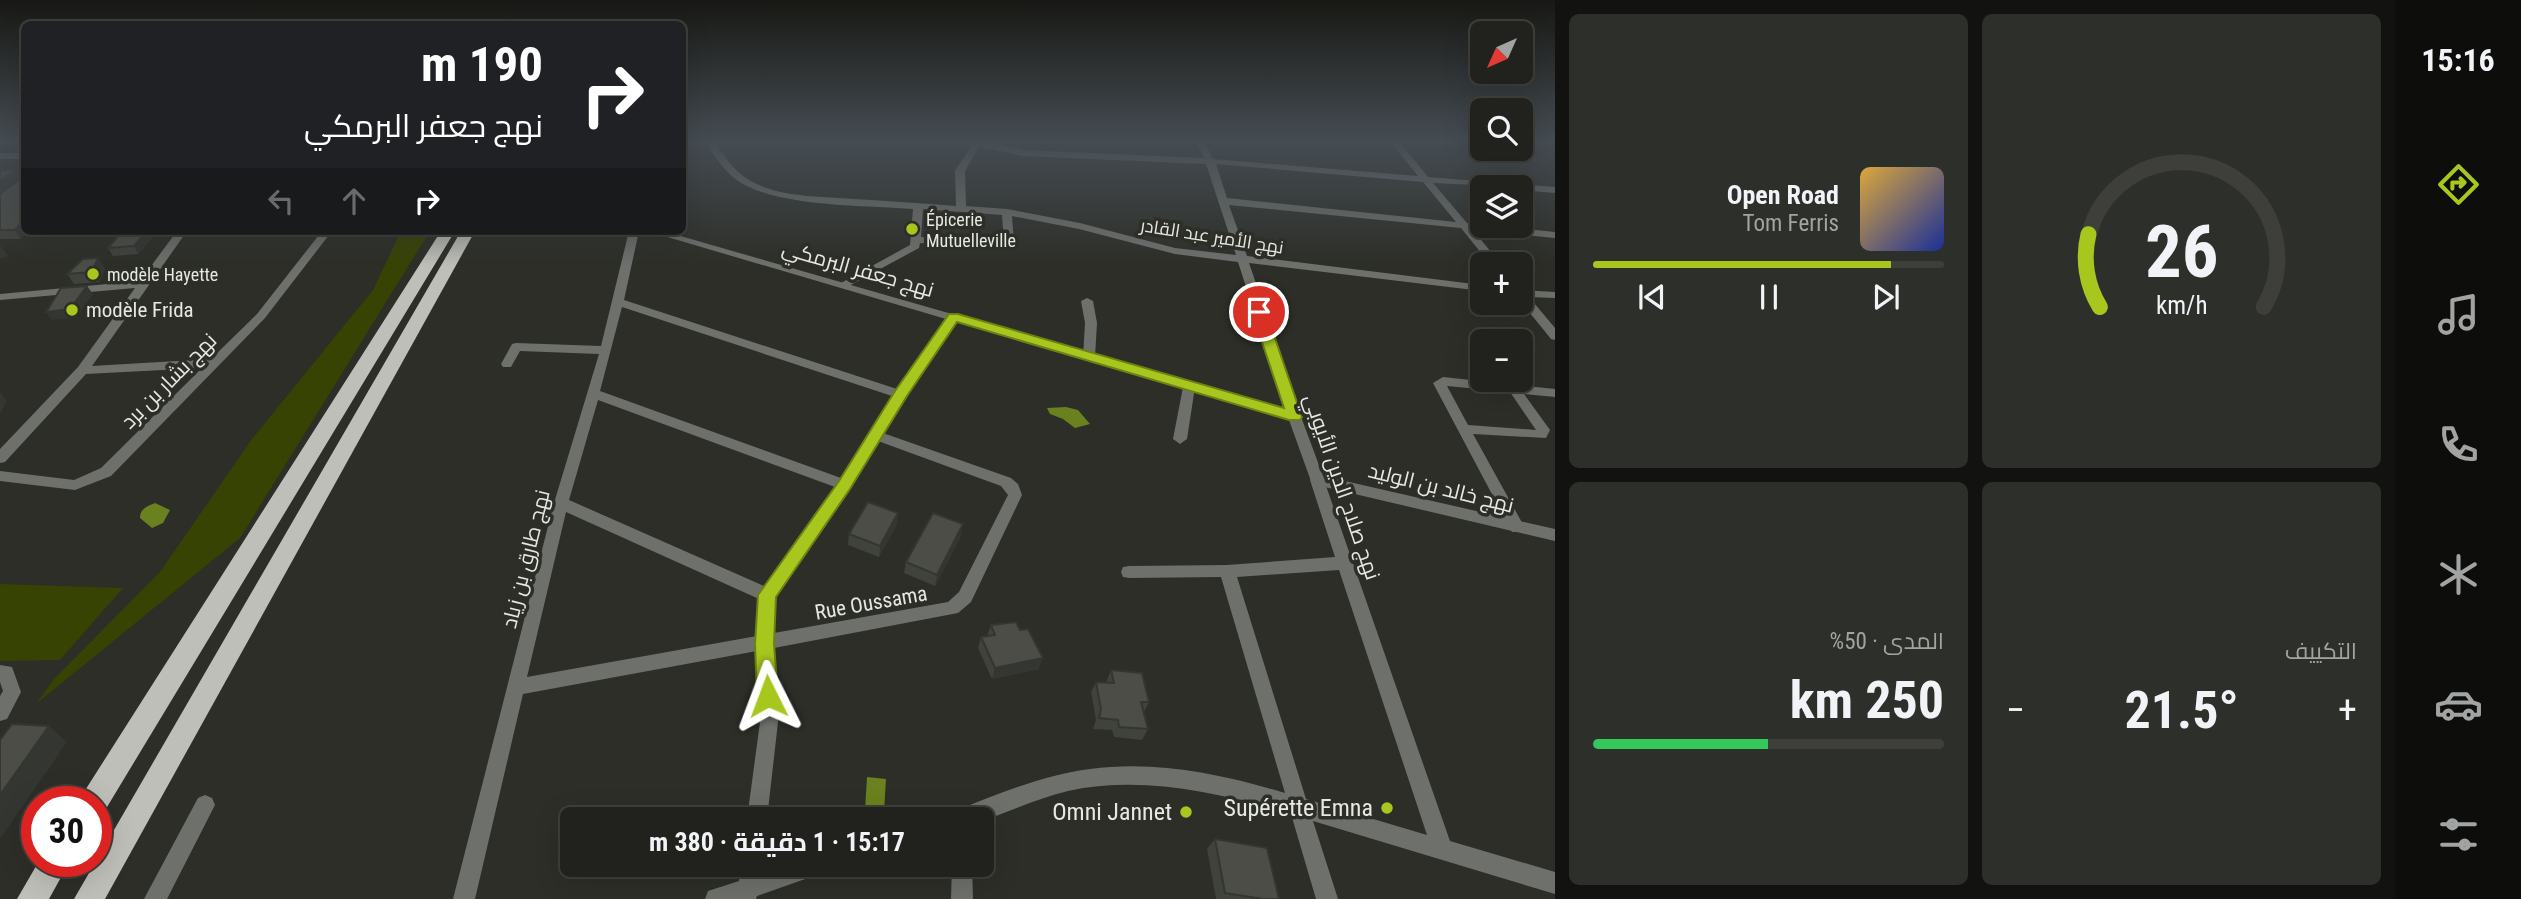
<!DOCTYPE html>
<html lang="ar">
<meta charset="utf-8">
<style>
:root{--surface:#21221d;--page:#2d2f2a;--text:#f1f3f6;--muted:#a2a4a4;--line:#3e3f3b;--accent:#a7c71e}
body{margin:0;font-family:"Roboto Condensed",Cairo,sans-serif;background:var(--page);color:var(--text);direction:rtl;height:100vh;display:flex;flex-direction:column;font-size:26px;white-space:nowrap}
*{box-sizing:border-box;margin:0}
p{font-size:23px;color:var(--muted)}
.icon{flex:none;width:38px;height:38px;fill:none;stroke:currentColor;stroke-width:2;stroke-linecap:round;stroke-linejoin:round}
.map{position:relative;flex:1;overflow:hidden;direction:ltr}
.side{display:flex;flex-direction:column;gap:14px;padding:14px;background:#121310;width:840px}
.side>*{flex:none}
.top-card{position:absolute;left:21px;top:21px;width:665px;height:214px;border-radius:10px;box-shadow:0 7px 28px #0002,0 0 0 2px var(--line);direction:rtl;background:#202124;color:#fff;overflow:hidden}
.needle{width:46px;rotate:225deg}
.fabs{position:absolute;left:1470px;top:21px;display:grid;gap:14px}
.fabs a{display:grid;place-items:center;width:63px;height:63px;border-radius:10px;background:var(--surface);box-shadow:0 7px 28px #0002,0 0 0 2px var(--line);font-size:35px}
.speed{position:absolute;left:21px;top:786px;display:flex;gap:14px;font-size:35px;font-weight:700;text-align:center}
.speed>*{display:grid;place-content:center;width:91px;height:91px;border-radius:50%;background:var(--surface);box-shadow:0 7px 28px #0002,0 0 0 2px var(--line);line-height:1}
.speed .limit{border:10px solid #d22;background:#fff;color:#111}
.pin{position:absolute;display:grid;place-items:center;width:60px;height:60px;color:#fff;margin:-30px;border:4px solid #fff;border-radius:50%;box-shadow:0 2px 7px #0007}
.me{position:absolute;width:77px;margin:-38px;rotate:357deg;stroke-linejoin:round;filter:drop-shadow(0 0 5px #0008)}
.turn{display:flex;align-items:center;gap:24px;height:147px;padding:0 28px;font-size:32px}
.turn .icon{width:91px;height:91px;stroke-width:2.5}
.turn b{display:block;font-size:49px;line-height:60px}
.lanes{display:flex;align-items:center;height:66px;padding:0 28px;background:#0003;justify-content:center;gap:35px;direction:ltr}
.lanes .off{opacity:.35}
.big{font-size:52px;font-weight:700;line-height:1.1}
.side .tile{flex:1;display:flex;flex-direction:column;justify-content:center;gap:10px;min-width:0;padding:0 24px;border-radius:10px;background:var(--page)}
.side .dial{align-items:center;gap:0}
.dial svg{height:182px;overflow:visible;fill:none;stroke:var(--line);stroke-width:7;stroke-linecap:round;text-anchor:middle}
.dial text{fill:var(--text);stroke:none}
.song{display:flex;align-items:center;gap:21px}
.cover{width:84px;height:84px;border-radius:10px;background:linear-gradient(135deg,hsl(40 70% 55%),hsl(230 70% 35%))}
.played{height:7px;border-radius:4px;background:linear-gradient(90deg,var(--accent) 85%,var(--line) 85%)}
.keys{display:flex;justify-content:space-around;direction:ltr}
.heat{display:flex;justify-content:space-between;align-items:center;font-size:38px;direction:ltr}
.charge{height:10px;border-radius:5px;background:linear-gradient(90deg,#34c759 50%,var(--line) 0)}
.side .tiles{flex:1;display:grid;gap:14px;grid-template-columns:repeat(2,1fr)}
.trip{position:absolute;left:560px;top:807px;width:434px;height:70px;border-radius:10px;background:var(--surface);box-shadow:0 7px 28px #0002,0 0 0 2px var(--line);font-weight:700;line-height:70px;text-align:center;direction:rtl}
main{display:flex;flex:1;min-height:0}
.tabs{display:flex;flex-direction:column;width:126px;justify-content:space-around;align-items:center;background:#0d0e0c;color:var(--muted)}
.tabs .icon{width:49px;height:49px}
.tabs .selected{color:var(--accent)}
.tabs b{font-size:32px;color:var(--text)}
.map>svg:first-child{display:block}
</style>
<main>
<nav class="tabs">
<b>15:16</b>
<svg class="icon selected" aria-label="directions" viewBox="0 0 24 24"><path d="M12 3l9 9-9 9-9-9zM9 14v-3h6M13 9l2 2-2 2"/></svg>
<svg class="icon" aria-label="music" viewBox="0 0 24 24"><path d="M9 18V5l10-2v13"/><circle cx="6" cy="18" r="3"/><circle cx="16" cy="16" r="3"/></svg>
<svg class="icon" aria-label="phone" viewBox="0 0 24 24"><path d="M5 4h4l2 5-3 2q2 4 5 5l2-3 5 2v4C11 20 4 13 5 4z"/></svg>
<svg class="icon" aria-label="climate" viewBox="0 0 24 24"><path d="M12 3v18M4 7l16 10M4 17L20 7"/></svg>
<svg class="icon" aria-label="car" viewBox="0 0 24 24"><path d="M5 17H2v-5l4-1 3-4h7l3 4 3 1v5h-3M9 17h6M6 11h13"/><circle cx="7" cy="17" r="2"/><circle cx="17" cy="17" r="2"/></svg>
<svg class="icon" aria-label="filters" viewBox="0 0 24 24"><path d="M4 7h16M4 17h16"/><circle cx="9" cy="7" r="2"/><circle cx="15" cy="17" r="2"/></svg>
</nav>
<section class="side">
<div class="tiles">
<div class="tile dial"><svg viewBox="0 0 100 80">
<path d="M14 69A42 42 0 1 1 86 69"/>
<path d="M14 69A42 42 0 0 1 9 37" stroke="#a7c71e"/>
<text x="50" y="56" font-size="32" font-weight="700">26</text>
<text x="50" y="72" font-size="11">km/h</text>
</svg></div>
<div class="tile">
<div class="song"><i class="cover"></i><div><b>Open Road</b><p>Tom Ferris</p></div></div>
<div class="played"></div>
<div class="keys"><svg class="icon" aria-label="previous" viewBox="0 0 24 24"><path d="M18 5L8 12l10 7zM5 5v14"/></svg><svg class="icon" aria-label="pause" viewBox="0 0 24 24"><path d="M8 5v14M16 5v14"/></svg><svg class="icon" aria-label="next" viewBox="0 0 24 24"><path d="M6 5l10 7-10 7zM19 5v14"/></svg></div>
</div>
<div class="tile"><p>التكييف</p>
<div class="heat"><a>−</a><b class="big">21.5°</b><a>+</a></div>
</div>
<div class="tile"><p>المدى · 50%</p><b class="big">250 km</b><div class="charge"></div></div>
</div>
</section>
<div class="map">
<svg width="1555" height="899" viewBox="0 0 1555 899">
<rect width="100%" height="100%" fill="#2c2e27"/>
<path fill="#374303" d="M401,231H430L240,538L36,704L54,679L160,572L252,439L373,290Z
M0,584L123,588L60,660L0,661Z"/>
<path fill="#6b801e" d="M1066,407L1078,410L1090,424L1075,428L1063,419L1050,414L1047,408Z
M155,503L170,510L163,523L152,528L140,518C140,509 147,506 155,503Z
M867,777L886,779L884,812L865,810Z"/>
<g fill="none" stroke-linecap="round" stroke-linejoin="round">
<path fill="#6e706c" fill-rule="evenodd" d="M682,140H701L682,146Z
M705,140H714C723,155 733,170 749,180C780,198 820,196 854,199C888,201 922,203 956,206L955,171L972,145L959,143H879L875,140H981L1023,150L1204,158L1195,140H1204L1213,159L1418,176L1389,140H1398L1428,177L1555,187V193L1521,190V187L1433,183L1467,223L1555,232V238L1473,230L1501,264H1490L1461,228L1229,205L1247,256L1482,285V291L1249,263L1302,417L1295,421L1288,417L1238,262L1175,254L1079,229L1012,216L1014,242L1009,248L920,243L919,248L845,288L839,285L841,283L910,245L913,209C864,205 773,208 734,178C722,168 713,154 705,140ZM979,147L1023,156L1206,164L1236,255L1175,248L1080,223L1007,209L966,206L965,171ZM1216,164L1423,182L1456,222L1227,198ZM923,209L1002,215L1004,241L921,237Z
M1532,140H1555V145Z
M177,231H187L92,366L211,359L257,314L322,231H332L265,318L111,476L75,490L0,481V471L74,480L101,468L202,368L86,374L5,462L0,463V449L78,367L135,288L0,300V294L140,281Z
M629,231H639L624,300L897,389L950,314H958L960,316L883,433L1011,478L1018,484L1022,495L971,602L958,613L774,648L778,722L767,819H747L760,722L757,651L523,694L475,899H453L554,503L599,354L520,351L511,367H503L501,364L512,344L516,343L601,346ZM622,307L892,396L841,478L600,391ZM598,400L835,487L764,586L569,500ZM878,441L1001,486L1008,495L959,592L948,602L774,633L775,596L849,489ZM566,512L759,599L757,636L527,677Z
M1521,290L1555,292V298L1529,297L1555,328V340L1551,339L1521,302Z
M1087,298L1093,301L1097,323L1095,357L1089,361L1083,357L1085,323L1081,301Z
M1443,377L1555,389V397L1524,394L1550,430L1546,438L1473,434L1525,528L1522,532H1512L1433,383ZM1447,386L1510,392L1536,430L1468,425Z
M1189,383L1195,387L1187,439L1180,444L1173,439L1183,387Z
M1317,475L1322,476L1324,480L1450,841L1555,872V894L1313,821L1338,899H1316L1291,814C1220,793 1142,775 1068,791C1039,798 1010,811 982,821V819H950L953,812C996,794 1044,775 1090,769C1155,760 1222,774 1285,793L1221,577L1129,578L1123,577L1121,572L1123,567L1129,566L1227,565L1335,557L1310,480L1312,476ZM1339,570L1427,835L1306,799L1237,577Z
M0,665L12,667L21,692L7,719L0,721V696L3,691L0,682Z
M205,795L212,798L215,805L167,899H144L198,798Z
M741,864H762L761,873L788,864H831L828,871L757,896L756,899H705L708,891L739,881Z
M952,864H972L973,899H951Z"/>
<path fill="#6e706c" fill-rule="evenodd" d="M0,153H24V159H0Z
M647,231H663L1300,414L1323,476L1555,529V541L1312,484L1289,420Z"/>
<path fill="#bdbfb8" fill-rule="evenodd" d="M441,231H455L104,812L96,815V802H81L84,792Z
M461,231H475L105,899H74Z
M39,861H70L49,899H17Z"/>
</g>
<path fill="#40423c" d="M0,140H24V144L0,145Z
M2,167L4,170L21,239H0V194Z
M120,231H158L138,254L113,256L108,248L121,232Z
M98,258L105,269L99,282L74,284L67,274Z
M897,524L879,557L848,545L849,534Z
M961,536L935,586L904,573L906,562Z
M991,625L1039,669L992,679L978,648L981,637L987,636Z
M1111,670L1149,702L1144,712L1148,729L1142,740L1114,737L1112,730L1093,729L1096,720L1091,692L1096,682L1106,683Z
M1215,839L1279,899H1216L1207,849Z"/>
<path fill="#343631" d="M2,167L7,175L15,170L20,178L0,194V169Z
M24,220V231H29L21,239L15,230Z
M147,231H158L138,254L134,246Z
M0,247H1L8,256L0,259Z
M98,258L105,269L99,282L92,272Z
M87,286L93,294L76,318L52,320L46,312Z
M0,392L7,401L0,414Z
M898,513L897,524L879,557L880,546Z
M963,524L961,536L935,586L937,575Z
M1043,658L1039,669L992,679L995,668Z
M49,726L67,742L0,839V795Z"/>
<path fill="#4b4d46" stroke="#343631" stroke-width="2" d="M24,169V220L15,230H0V194L20,179L21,170Z
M15,170L0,181V171Z
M122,231H147L134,246L108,248Z
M98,258L92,272L67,274L83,259Z
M87,286L70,309L46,312L61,288Z
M868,502L898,513L880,546L849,534Z
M933,513L963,524L937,575L906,562Z
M1016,622L1020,630L1028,629L1043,658L995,668L981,637L995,635L991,625Z
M1111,670L1142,673L1149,702H1141L1148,729L1119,727L1118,720L1099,718L1101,709L1096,682L1114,683Z
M12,724L49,726L0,795V740Z
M1215,839L1267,848L1279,899H1263L1225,893Z"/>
<linearGradient id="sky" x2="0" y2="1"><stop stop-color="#181915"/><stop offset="0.53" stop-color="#454c52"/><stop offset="1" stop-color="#454c52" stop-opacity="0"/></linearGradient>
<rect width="1555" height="266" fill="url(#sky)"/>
<path fill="#a7c71e" stroke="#6d8114" stroke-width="2" d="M1259,308L1266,312L1302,417L1300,420H1289L957,322L907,396L850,489L776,597L774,644L778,696L775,703L768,706L760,703L757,696L755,644L758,595L839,481L895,391L949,314H958L1284,408L1252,312Z"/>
<g fill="#a7c71e" stroke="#2c2e27" stroke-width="2.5">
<circle cx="912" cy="229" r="7"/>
<circle cx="93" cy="274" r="7"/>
<circle cx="72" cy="310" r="7"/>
<circle cx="1387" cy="808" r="7"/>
<circle cx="1186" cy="812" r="7"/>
</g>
<g text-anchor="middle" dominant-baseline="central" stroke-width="7" stroke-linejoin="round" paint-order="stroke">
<g font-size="18" fill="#e6e8e3" stroke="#2c2e27" text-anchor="start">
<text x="926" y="219">Épicerie<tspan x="926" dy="21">Mutuelleville</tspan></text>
<text x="107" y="274">modèle Hayette</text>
</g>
<g font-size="18" fill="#e6e8e3" stroke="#2c2e27">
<text transform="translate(1212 236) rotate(9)">نهج الأمير عبد القادر</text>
</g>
<g font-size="21" fill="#e6e8e3" stroke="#2c2e27">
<text transform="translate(858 269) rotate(16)">نهج جعفر البرمكي</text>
<text transform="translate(169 381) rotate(-45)">نهج بشار بن برد</text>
<text transform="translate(1342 487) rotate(71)">نهج صلاح الدين الأيوبي</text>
<text transform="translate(1441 488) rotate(14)">نهج خالد بن الوليد</text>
<text transform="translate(526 559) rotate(-76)">نهج طارق بن زياد</text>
<text transform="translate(871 603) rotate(-10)">Rue Oussama</text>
</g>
<g font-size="21" fill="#e6e8e3" stroke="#2c2e27" text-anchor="start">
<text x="86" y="310">modèle Frida</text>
</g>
<g font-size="24" fill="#e6e8e3" stroke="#2c2e27" text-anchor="end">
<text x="1373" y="808">Supérette Emna</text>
<text x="1172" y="812">Omni Jannet</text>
</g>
</g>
</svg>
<div class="fabs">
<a><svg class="needle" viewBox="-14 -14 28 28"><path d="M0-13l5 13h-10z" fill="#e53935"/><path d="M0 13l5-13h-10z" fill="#a2a4a4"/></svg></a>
<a><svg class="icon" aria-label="search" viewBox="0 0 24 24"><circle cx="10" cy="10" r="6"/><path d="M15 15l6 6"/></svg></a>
<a><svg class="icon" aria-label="layers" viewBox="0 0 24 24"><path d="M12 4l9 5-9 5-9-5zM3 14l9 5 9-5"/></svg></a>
<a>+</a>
<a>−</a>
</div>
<div class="speed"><div class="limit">30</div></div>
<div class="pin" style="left:1259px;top:312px;background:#d93025"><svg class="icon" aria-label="arrive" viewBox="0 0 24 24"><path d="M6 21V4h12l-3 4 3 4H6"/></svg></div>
<svg class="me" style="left:768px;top:696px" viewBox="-20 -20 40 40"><path d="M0-17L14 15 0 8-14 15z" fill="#a7c71e" stroke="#fff" stroke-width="4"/></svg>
<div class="trip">15:17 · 1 دقيقة · 380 m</div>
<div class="top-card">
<div class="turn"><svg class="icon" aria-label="right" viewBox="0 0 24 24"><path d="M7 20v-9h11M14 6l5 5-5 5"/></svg><div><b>190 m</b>نهج جعفر البرمكي</div></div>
<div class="lanes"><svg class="icon off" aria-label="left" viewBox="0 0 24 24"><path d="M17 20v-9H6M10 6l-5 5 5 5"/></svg><svg class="icon off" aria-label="ahead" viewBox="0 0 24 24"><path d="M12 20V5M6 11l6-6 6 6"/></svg><svg class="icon" aria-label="right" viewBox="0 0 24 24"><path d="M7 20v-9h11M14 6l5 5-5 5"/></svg></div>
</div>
</div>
</main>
